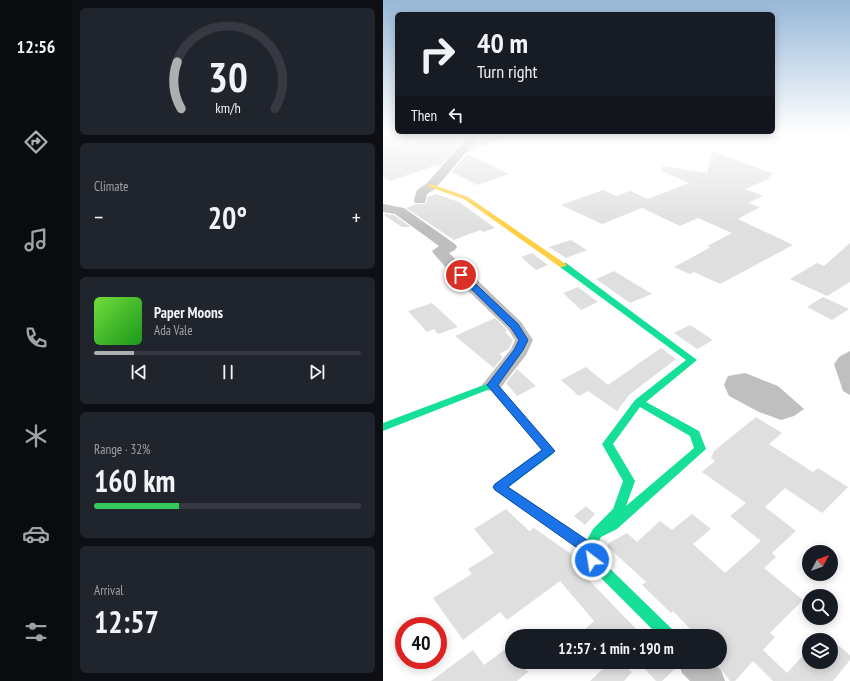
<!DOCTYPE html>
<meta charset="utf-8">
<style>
:root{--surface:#171b24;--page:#20242c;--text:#f1f3f6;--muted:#9ea1a6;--line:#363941;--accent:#adaeaf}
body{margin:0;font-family:"PT Sans Narrow",sans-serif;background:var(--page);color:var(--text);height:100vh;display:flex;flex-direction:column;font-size:15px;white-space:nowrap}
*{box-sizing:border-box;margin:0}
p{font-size:13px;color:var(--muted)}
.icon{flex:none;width:22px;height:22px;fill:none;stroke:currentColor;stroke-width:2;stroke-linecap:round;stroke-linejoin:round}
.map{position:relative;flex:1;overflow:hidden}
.drawer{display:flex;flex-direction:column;gap:8px;padding:8px;background:#0d0f14;width:311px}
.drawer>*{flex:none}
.top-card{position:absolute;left:12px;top:12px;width:380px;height:122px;border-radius:6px;box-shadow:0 2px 10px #0003;background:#171b24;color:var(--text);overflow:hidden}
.needle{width:26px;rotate:49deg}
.buttons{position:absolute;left:419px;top:545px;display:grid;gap:8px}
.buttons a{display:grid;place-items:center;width:36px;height:36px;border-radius:50%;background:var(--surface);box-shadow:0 2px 10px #0003;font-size:20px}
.speed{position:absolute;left:12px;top:617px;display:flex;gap:8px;font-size:20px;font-weight:700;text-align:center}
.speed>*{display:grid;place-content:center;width:52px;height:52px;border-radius:50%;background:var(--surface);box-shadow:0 2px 10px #0003;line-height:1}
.speed .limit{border:6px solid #d22;background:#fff;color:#111}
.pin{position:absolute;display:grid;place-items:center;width:34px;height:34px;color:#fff;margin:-17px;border:2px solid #fff;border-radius:50%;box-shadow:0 1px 4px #0007}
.me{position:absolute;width:44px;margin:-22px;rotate:329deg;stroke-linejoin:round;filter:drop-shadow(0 0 3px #0008)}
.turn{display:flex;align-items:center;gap:14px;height:84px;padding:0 16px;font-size:18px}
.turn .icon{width:52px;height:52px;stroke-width:2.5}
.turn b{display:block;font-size:28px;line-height:34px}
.then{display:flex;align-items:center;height:38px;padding:0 16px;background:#0003;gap:8px;font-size:15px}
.big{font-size:30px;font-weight:700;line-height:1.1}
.drawer .tile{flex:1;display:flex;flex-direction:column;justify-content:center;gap:6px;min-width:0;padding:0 14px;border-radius:6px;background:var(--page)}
.drawer .dial{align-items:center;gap:0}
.dial svg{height:104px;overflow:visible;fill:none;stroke:var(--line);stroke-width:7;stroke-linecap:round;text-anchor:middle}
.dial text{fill:var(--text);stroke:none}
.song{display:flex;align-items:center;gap:12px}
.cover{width:48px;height:48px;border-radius:6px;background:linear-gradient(135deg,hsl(100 70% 55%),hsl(120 70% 35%))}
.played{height:4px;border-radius:2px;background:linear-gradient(90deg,var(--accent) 15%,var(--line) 15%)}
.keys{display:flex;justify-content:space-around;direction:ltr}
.heat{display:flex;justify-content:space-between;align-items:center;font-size:22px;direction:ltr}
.charge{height:6px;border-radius:3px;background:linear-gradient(90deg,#34c759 32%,var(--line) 0)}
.trip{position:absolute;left:122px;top:629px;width:222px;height:40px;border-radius:20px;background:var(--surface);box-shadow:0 2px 10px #0003;font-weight:700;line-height:40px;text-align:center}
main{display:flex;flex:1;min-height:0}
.tabs{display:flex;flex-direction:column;width:72px;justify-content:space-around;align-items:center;background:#090b0e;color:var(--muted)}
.tabs .icon{width:28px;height:28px}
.tabs .current{color:var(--accent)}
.tabs b{font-size:18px;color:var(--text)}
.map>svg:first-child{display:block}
</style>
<main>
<nav class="tabs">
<b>12:56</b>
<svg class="icon current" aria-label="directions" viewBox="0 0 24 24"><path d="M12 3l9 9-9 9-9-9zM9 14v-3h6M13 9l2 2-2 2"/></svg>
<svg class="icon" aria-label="music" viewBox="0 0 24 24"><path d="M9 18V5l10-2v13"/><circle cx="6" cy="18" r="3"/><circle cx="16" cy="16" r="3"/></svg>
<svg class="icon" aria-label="phone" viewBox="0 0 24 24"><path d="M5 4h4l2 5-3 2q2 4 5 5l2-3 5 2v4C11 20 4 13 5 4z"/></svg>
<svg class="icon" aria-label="climate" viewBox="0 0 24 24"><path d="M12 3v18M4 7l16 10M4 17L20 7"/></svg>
<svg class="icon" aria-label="car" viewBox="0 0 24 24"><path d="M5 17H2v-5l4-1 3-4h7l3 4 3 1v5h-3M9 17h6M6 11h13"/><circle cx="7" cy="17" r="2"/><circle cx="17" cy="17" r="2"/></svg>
<svg class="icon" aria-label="filters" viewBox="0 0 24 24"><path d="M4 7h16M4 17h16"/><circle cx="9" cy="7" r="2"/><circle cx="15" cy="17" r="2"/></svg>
</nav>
<section class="drawer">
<div class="tile dial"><svg viewBox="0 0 100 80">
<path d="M14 69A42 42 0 1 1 86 69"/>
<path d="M14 69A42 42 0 0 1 11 33" stroke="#adaeaf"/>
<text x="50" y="56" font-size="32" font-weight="700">30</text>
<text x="50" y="72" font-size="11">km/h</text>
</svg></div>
<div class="tile"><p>Climate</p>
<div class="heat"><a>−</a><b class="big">20°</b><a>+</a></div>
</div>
<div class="tile">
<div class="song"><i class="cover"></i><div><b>Paper Moons</b><p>Ada Vale</p></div></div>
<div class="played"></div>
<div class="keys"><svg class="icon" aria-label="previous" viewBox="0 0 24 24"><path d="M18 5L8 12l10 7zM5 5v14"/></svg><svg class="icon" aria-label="pause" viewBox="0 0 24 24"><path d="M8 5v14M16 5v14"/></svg><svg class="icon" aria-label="next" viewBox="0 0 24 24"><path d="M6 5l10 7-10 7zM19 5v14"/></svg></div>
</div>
<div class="tile"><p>Range · 32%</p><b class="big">160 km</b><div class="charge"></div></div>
<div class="tile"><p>Arrival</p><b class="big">12:57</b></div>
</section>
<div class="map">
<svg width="467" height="681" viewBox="0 0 467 681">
<rect width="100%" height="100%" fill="#fff"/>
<path fill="#bfbfbf" d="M467,351V395L460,391L451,364L456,357Z
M362,373L395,386L421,409L411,416L398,420L376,412L346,396L341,385L345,376Z"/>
<path fill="#dfdfdf" d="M0,133H133L84,153L94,139L92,137H84L57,166L54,165L7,181L0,177Z
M329,151L390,174L384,177L388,178L362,189L380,196L365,203L377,207L355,219L410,245L337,284L311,272L307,274L291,267L328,247L324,246L349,233L315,218L297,226L259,208L219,224L178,205L220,190L233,196L247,191L265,199L306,183L278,171L280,166L324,173Z
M84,154L126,174L94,185L69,172Z
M53,194L76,202L112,228L100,232L97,230L71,240L23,208L33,204H43L45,197Z
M3,214L11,215L28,227H19L1,215Z
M188,240L204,250L183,258L166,247Z
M467,243V282L444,296L407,279L434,263L441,266Z
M149,253L165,265L153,270L138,257Z
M231,271L269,294L247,303L213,279Z
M195,287L215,302L198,310L180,293Z
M440,297L466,309L449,320L424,307Z
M49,303L75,327L55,334L51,329L44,332L25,311Z
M112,318L124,330L122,332L130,340L126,349L116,354L120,357L111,368L72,336Z
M307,325L330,340L314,349L291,333Z
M278,348L293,359L246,395L234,411L205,391L196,396L178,380L203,367L225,385Z
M134,369L153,386L134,396L123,383Z
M373,417L399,433L386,444L430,472L435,468L465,487L439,513L402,488L382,507L413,531L389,553L393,557L381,568L420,600L387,633L392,637L380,650L404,673L426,649V662H448V640H434L440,633L467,655V660L450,681H390L370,661L352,681H347L332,662H337V636H314L290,611L288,613L259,585L263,582L224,546L226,543L244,533L254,542L277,521L289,530L309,514L328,529L310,544L342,573L378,541L347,516L363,503L319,472L332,461L328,458L331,451Z
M203,506L212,514L202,525L191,516Z
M123,509L146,531L151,528L191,556L197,571L260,636H195L211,621L177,581L124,620L117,612L80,640L50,598L89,574L85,569L111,553L91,529Z
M129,644V662H138L145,672L134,681H48L90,650L101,665Z
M227,662H239L249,672L241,681H207Z
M255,662H294L295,666L279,681H273Z"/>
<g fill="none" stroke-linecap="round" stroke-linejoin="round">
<path fill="#bebebe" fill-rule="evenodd" d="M88,137L92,138L93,140L92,142L52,189L44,194L42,203H32L31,200L34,190L44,183L84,138Z
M0,204L21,208L72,244L74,247L72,250L66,253L138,322L150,340L143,355L116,390L109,391L102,390L99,385L128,349L132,340L125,329L72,278L51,254L49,251L56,246L12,214L0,212Z
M295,662H330L338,670L342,681H307L299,673Z"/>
<path fill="#16e098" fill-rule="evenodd" d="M177,263H183L314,360L263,402L316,431L323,449L234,529L218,537L212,548L215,557L291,631L293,636H276L204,564L200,551L112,490L110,487L112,484L159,450L107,389L0,431V423L106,383H112L172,451L170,454L125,487L204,540L210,529L230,509L240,481L219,444L252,400L303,360L177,267ZM257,407L307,436L311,448L243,506L252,481L230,444Z"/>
<path fill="#ffcf43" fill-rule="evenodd" d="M48,184L85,197L184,265L180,267H177L81,199L46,187L45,186Z"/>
</g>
<linearGradient id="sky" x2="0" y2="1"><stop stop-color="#97b8d8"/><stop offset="0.58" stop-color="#fff"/><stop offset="1" stop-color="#fff" stop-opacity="0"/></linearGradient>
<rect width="467" height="228" fill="url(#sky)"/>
<path fill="#1a73e8" stroke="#114b97" d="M75,273H81L135,324L145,340L140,350L115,385L172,451L125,487L210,544L216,560L214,564L209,566L204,564L200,552L112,490L110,487L112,484L159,450L104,385L131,350L136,340L128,328L75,276Z"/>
</svg>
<div class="buttons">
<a><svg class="needle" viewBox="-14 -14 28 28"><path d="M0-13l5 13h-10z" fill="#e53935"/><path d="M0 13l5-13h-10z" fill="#9ea1a6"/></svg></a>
<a><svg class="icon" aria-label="search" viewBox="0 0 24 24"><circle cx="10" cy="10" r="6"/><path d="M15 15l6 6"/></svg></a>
<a><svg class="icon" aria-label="layers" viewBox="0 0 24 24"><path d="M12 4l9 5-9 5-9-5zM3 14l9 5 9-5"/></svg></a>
</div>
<div class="speed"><div class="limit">40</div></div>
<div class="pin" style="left:78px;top:275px;background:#d93025"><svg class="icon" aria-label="arrive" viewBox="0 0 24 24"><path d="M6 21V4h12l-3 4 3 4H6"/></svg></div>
<svg class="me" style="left:209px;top:560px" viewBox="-20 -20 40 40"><circle r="17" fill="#1a73e8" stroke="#fff" stroke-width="3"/><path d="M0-11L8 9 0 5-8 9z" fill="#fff"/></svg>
<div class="trip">12:57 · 1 min · 190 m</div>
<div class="top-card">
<div class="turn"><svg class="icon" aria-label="right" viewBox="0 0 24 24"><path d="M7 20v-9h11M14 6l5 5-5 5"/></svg><div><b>40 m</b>Turn right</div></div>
<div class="then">Then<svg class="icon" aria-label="left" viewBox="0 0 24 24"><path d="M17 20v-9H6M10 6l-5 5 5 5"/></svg></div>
</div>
</div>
</main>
